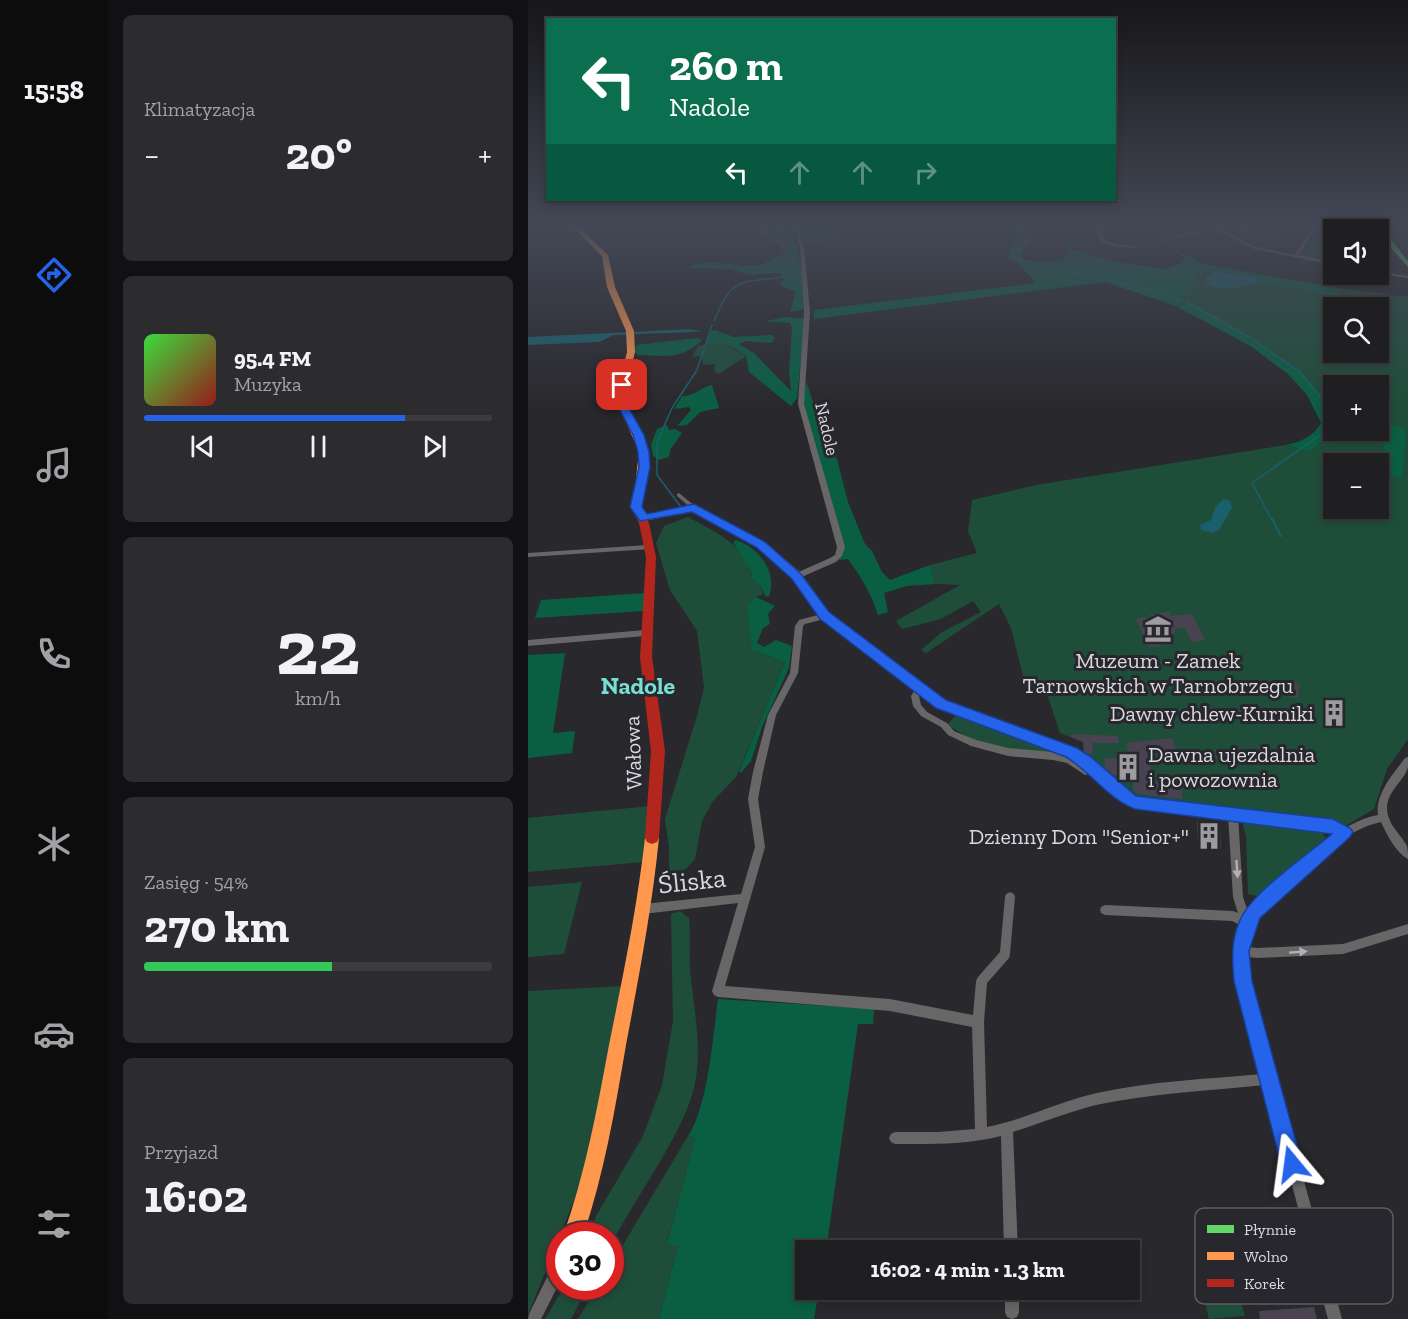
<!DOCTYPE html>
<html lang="pl">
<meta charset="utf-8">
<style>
:root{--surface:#1f1e21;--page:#2c2b2e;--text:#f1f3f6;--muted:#a1a2a5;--line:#3c3c3f;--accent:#2563eb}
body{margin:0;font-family:"Zilla Slab",serif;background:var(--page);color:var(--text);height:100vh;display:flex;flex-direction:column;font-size:22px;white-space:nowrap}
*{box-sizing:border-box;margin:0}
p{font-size:20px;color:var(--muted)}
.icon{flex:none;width:33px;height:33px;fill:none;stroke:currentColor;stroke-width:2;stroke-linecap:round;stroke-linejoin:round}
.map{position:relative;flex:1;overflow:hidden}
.side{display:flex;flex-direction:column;gap:15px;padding:15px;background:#111012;width:420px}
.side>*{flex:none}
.top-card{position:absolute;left:18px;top:18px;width:570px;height:183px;border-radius:0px;box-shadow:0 3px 9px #0003,0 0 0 2px var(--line);background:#0b6e4f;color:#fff;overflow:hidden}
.buttons{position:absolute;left:795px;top:219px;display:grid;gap:12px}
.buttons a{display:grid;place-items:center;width:66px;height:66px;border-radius:0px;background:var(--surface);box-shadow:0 3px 9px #0003,0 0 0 2px var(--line);font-size:30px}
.speed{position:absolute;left:18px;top:1222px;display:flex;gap:12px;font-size:30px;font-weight:700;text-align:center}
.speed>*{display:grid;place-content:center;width:78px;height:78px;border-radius:50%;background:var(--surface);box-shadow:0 3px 9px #0003,0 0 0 2px var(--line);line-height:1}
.speed .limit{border:9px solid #d22;background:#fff;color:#111}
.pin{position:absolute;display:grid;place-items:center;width:51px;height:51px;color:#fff;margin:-26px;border-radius:12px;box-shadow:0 3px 9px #0006}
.me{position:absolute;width:66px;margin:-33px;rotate:344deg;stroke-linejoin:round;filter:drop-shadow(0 0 4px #0008)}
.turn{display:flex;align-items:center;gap:21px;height:126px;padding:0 24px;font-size:27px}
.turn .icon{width:78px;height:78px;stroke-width:2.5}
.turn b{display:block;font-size:42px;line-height:51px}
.lanes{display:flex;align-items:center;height:57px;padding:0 24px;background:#0003;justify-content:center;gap:30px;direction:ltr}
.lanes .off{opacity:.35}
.big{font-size:45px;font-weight:800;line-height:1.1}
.side .widget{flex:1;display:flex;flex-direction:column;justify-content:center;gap:9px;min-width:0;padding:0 21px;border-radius:9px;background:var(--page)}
.side .dial{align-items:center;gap:0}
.dial b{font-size:78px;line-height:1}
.song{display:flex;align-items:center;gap:18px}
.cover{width:72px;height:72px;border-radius:9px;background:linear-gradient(135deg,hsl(120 70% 55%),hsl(0 70% 35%))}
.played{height:6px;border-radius:3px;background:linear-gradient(90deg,var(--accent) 75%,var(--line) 75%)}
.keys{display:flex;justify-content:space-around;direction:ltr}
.heat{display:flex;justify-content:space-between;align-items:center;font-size:33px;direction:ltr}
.charge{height:9px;border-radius:4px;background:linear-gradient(90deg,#34c759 54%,var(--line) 0)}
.trip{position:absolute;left:267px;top:1240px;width:345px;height:60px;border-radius:0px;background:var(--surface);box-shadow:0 3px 9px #0003,0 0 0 2px var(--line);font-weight:800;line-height:60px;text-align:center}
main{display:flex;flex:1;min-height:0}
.dock{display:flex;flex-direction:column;width:108px;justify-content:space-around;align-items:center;background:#0c0c0d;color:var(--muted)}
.dock .icon{width:42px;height:42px}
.dock .on{color:var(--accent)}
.dock b{font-size:27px;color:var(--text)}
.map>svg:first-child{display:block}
</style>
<main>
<nav class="dock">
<b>15:58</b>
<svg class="icon on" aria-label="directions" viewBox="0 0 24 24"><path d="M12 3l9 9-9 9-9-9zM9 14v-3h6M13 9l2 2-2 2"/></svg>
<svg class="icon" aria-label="music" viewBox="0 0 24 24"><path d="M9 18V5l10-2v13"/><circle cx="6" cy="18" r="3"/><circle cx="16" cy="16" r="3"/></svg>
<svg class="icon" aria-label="phone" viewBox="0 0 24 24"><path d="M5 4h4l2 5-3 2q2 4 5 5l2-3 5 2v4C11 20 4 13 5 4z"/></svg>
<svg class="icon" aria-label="climate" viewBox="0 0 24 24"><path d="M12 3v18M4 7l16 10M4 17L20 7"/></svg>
<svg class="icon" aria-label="car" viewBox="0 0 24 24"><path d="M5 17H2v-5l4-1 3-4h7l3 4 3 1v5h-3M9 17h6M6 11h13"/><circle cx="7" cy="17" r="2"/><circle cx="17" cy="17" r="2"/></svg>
<svg class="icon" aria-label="filters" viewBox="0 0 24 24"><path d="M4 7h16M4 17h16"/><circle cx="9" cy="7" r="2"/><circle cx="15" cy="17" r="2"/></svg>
</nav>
<section class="side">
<div class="widget"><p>Klimatyzacja</p>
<div class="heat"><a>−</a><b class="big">20°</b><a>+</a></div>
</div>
<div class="widget">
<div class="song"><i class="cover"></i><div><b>95.4 FM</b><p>Muzyka</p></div></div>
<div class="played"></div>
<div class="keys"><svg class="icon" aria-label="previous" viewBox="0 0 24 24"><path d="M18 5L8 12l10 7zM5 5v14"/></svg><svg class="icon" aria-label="pause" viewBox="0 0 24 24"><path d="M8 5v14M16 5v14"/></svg><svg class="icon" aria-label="next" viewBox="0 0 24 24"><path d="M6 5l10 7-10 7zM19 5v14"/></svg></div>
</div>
<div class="widget dial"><b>22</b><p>km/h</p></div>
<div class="widget"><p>Zasięg · 54%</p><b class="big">270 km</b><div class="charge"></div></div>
<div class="widget"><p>Przyjazd</p><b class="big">16:02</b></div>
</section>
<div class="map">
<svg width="880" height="1319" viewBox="0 0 880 1319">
<rect width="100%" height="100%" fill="#29282c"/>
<path fill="#1e4e3a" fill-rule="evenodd" d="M225,224L255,228L262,248L258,250C248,241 237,239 225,230Z
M717,225L729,232L739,229L753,237L728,243L701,229Z
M790,230L805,231V262L773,256Z
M671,273L680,274L678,276L683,287L703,289L731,282L809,295L810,288L880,297V739L859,769L846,809L814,828L604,798L556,753L555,742L532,733L519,694L500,696L483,628L471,604L398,653L393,650L414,632L453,612L445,601L413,619L374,629L368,621L432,585L407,584L402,565L449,553L440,531L444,500L508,485L758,445L782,452L806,431L850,430V386H806L805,410L768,368L665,303L648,306ZM806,308H850V352H806ZM850,463L874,479L851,473L850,508H806V464Z
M184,343H197L218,356L191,374L186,371L187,364L175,365L174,356L164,357L170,346Z
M160,517C187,532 220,545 224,579L232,585L235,594L228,597L224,650L257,662L208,777L185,801L174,821L167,859L158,869L141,873V847L137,819L169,716L176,687L169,631L142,590L128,543L136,526Z
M428,715L529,753L541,756L454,745L419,725Z
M122,806L116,862L0,872V818Z
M714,822L794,832L798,838L730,896L720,894L718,836Z
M54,882L36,954L0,957V887Z
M152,911L161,918C163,935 161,952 162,969C166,1016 179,1063 159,1109C140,1155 106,1200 83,1245L82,1236H61L68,1216L115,1136L134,1085L145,1021L143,914Z
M96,986L61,1163L0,1315V991Z
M160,1136L167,1139L139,1242L150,1245L131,1319H50L69,1287H82L83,1265Z
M36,1287H60L43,1319H17Z
M711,1294L717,1316L681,1319L676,1298Z"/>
<path fill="#0a5f43" d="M240,224H263L274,272L277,305L274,310L262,312L268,292L251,285L255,279L252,273L221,275L203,269L161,268C178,257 203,266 220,266C233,267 253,256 262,248L255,228Z
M272,224H288L313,237L286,242L279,246Z
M486,224H498L505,240L495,250L493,259C507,263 529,265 541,255L537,247L589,262L637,269L652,264L658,258L647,251L649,250L675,264L810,288V296L731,282L703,273H671L649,306L665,303L768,368L805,410L806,431L782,452L758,445C772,442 786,436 793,423L779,395L761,375L724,347L648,306L577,282L286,319V310L508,283L489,262L479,259L489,234Z
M259,317L277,319L269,398L263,406L221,372L218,356L208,349L197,343L178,344L183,331L187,330L206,337L244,335L247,338L244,343L218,341L211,344L226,353L263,391L261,371L264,328L262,323L237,321Z
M169,338L174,340C153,361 136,355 110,355L107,352L108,345Z
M278,381L296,435L309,459L320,502L337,544L344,551L354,572L362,580L402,565L407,584L379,586L356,593L360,612L350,615C343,593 333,577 320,559L311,560L315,551L275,404Z
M184,385L191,408L172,412L159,425L149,426L163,410L161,407L146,409L154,396C166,397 173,387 184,385Z
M139,425L141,430L147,429L154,433L142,450L141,457L131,460L125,456L123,445L129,429Z
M862,425L875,428L878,433L874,479L851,473L850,463Z
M208,540C230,547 250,572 241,596L238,597L232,585L224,579L223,571L205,542Z
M118,593L116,611L7,618L13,600Z
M228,597L247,606L240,614L242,624L235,628L229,643L236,647L248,640L264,646L261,668L234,727L223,761L213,773L211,771L257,662L224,650L219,607Z
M37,653L25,733L47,731L44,753L0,758V655Z
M190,999L346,1009L345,1024H330L298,1251H278V1290H291L286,1319H131L150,1246L139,1243L167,1139L160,1136C180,1107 185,1035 190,999Z"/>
<path fill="#1a606c" d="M686,272L727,277L731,282L703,289L684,287L678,282V276Z
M164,329V332L86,335L71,342L0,345V337Z
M696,499L702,501L704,508L691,530L684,533L673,530L672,525L683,520L688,506Z"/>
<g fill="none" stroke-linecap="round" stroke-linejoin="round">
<path stroke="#1a606c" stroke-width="1.5" d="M491,224L495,237L484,258L629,291L655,301
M659,302L721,337L771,371L806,413
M186,321C190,313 193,303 199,295C216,272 245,285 268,272L263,260L238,224
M162,331H171
M153,507L129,475V442L144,408L169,370L184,325
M744,520L724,483L806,425"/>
<path stroke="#1a606c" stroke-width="2" d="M744,519L753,536"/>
</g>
<path fill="#484251" d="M644,611L641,616L664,614L677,640L664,642L657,628L647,629V633L640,634L621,615Z
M619,617L634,646L621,647L608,619Z
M753,680L772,685L769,699L746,690Z
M802,702L815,707L809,724L797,719Z
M548,734L590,736L591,743H564L565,754H559L556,751L555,742L540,736Z
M644,738L650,754L620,753L624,782L655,783L654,799L610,794L605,791V776L584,775L578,770L576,758H603L598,743Z
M669,822L692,825L693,849L670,847Z
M786,1307L789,1319H732L731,1311Z"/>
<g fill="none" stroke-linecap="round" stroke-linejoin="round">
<path fill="#686667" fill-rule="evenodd" d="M265,224H269L276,246L282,312L276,404L317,547L314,556L308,562L269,579L265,576L266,574L302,558L307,555L309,547L270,404L276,312L272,246Z
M570,224H574L573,233L577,240L590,245L608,246L610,247L608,248L590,247L573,242L569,233Z
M676,224H682L729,247L767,255L787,224H791L771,255L806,262V265L726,249L686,229L635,241L633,240L682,228Z
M850,271L880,276V278L850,274Z
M151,493L168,507V509H164L149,496V494Z
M120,545H123L124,547L123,549L0,557V553Z
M297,613L300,614L301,616L300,618L277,624L275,626L270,673L248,715L235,772L230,799L237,847L197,986L362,999L445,1015L448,981L450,977L472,952L477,897L478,894L482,892L486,894L487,897L482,954L481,958L459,983L456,1022L459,1127C497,1120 531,1101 569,1093C623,1081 679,1079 734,1074L709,981L708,955L707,951L709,947L714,926L704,921L577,915L573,913L572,910L573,907L577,905L705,911L710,913L705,897L700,815L702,812L705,811L708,812L710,815L715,897L720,912L722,909C756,878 805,823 850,815C847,794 865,774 877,758L880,757C880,760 880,764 880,767C877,780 859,791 859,808C859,824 872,833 879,846C880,850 880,855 880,859C868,853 859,835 853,822C817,829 784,864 758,889C749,897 738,905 731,915C724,923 721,935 720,945V947L730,948L815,944L880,924V934L815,954L730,958L719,957L721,981L814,1319H800L737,1085C681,1091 624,1093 568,1105C540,1112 513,1123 485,1132L490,1251H476L473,1136C439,1145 402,1144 367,1144L363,1142L361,1138L363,1134L367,1132H410L447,1129L444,1027L362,1011L190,997L186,995L184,991L210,903L115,914L111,912L110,909L111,906L115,904L213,894L227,847L220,799L225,772L240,715L262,673L267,626L271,620Z
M117,630L121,633L117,636L0,646V640Z
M391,687L394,688L395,690L391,696L393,705L399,712L419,723L426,731L448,740L480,748L525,752L542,756L560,768L562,771L560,774L557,775L539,763L525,760L480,756L443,746L420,735L413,727L393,716L385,706L383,696L388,688Z
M32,1259V1282L13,1319H0L1,1314L27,1261Z
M477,1290H491V1312L489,1317L484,1319L479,1317L477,1312Z"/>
<path fill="#63d668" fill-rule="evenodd" d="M844,224H851L880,261V267L850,233V230H848Z
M465,718L549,748L595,788L609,796L805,820L822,828L824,832L822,836L817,838L803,832L607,808L585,796L539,756L460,727L459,723L460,719Z"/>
<path fill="#ff974d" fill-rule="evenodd" d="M36,224H44L54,230L80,255L87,287L106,331L107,352L97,391L101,410L121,452L115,489H109L107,487L111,452L93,410L89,391L99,352L98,331L79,287L74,256L50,232Z
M166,505L237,542L273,573L301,613L417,701L470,719L471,723L470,727L465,728L409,707L293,619L265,579L229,546L165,511L116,521L111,518L116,515Z
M124,832L129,834L131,838C124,908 111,976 98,1045C87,1110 76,1174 55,1236H35C57,1174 69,1110 81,1045C95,976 109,908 117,838L119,834Z"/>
<path fill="#b3261e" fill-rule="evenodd" d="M112,484L117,487L113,507L121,523L128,557L124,657L137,751L131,838L129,842L124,844L119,842L117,838L123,751L112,657L118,557L111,523L103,507L107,487Z"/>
</g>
<defs><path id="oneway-solid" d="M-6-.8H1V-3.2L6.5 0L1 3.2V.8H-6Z" transform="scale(1.5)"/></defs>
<g fill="#b2b1b4">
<use href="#oneway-solid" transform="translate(709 869) rotate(86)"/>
<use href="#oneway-solid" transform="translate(770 952) rotate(-4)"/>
</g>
<linearGradient id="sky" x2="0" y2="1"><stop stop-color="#171618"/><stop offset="0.55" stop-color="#434856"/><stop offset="1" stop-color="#434856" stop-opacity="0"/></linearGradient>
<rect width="880" height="409" fill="url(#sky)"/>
<path fill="#2563eb" stroke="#184099" stroke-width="1.5" d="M94,382L99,385L102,410L116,435L121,452L122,467L114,507L119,514L166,504L237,542L273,574L301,612L418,700L549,748L563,757L608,796L805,819L822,828L825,832L822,837L732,918L721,951L724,981L774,1164L771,1172L764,1175L757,1172L753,1164L706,981C704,959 703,938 713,918C725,892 780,854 804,834L607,809C580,799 563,772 538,757L408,708L292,619L264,579L228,547L164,512L112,521L102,507L111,467L110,452L105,435L92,410L89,385Z"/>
<defs>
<symbol id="museum-bare" viewBox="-9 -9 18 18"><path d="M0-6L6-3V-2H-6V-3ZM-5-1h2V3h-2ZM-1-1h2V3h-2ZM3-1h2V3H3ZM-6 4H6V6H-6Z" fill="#9c9b9f" stroke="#28272d" stroke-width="2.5" paint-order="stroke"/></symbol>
<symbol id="building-bare" viewBox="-9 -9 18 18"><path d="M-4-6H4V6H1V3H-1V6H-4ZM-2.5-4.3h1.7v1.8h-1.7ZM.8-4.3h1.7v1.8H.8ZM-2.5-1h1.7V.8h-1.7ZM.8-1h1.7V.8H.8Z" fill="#9c9b9f" stroke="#28272d" stroke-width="2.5" paint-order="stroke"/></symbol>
</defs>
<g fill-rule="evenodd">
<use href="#museum-bare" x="611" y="610" width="38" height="38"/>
<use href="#building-bare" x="787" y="694" width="38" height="38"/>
<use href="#building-bare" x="581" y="748" width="38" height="38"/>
<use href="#building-bare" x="662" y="817" width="38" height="38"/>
</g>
<g text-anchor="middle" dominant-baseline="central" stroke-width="6" stroke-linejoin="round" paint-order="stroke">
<g font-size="18" fill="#dad9dd" stroke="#28272d">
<text transform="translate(299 429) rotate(77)">Nadole</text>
</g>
<g font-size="22" fill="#dad9dd" stroke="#28272d" text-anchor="end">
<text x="630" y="660" text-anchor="middle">Muzeum - Zamek<tspan x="630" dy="25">Tarnowskich w Tarnobrzegu</tspan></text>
<text x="786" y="713">Dawny chlew-Kurniki</text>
<text x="620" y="754" text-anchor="start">Dawna ujezdalnia<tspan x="620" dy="25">i powozownia</tspan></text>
<text x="661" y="836">Dzienny Dom "Senior+"</text>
</g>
<g font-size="22" fill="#dad9dd" stroke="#28272d">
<text transform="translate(105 753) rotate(-92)">Wałowa</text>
</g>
<g font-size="24" font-weight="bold" fill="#76e0d3" stroke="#28272d">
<text x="110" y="685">Nadole</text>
</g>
<g font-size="27" fill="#dad9dd" stroke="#28272d">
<text transform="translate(164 881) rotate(-6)">Śliska</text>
</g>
</g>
<rect x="667" y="1208" width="198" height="96" rx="9" fill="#28272d" stroke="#5d5c62" stroke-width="1.5"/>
<rect x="679" y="1225" width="27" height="8" fill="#63d668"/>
<rect x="679" y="1252" width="27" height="8" fill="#ff974d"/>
<rect x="679" y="1279" width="27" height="8" fill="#b3261e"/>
<g font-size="16" fill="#dad9dd">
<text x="716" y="1235">Płynnie</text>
<text x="716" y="1262">Wolno</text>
<text x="716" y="1289">Korek</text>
</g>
</svg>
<div class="buttons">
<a><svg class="icon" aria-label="sound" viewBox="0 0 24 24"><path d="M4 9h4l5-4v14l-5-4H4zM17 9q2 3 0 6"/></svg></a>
<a><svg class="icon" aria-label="search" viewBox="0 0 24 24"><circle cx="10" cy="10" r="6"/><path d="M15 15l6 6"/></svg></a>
<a>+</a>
<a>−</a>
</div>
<div class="speed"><div class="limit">30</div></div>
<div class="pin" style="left:94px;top:385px;background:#d93025"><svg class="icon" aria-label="arrive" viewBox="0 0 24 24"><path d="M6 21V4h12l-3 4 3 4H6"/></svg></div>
<svg class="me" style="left:764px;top:1164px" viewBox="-20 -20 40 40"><path d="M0-17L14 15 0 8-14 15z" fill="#2563eb" stroke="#fff" stroke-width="4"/></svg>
<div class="trip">16:02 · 4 min · 1.3 km</div>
<div class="top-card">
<div class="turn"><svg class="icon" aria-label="left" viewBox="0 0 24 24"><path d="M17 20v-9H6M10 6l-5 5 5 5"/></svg><div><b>260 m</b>Nadole</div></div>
<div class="lanes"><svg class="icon" aria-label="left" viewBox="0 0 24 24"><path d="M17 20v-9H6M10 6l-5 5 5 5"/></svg><svg class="icon off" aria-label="ahead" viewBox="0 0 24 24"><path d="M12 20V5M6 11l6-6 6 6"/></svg><svg class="icon off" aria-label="ahead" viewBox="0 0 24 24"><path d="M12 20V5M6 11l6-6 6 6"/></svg><svg class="icon off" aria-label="right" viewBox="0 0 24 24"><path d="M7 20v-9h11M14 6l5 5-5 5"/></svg></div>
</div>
</div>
</main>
